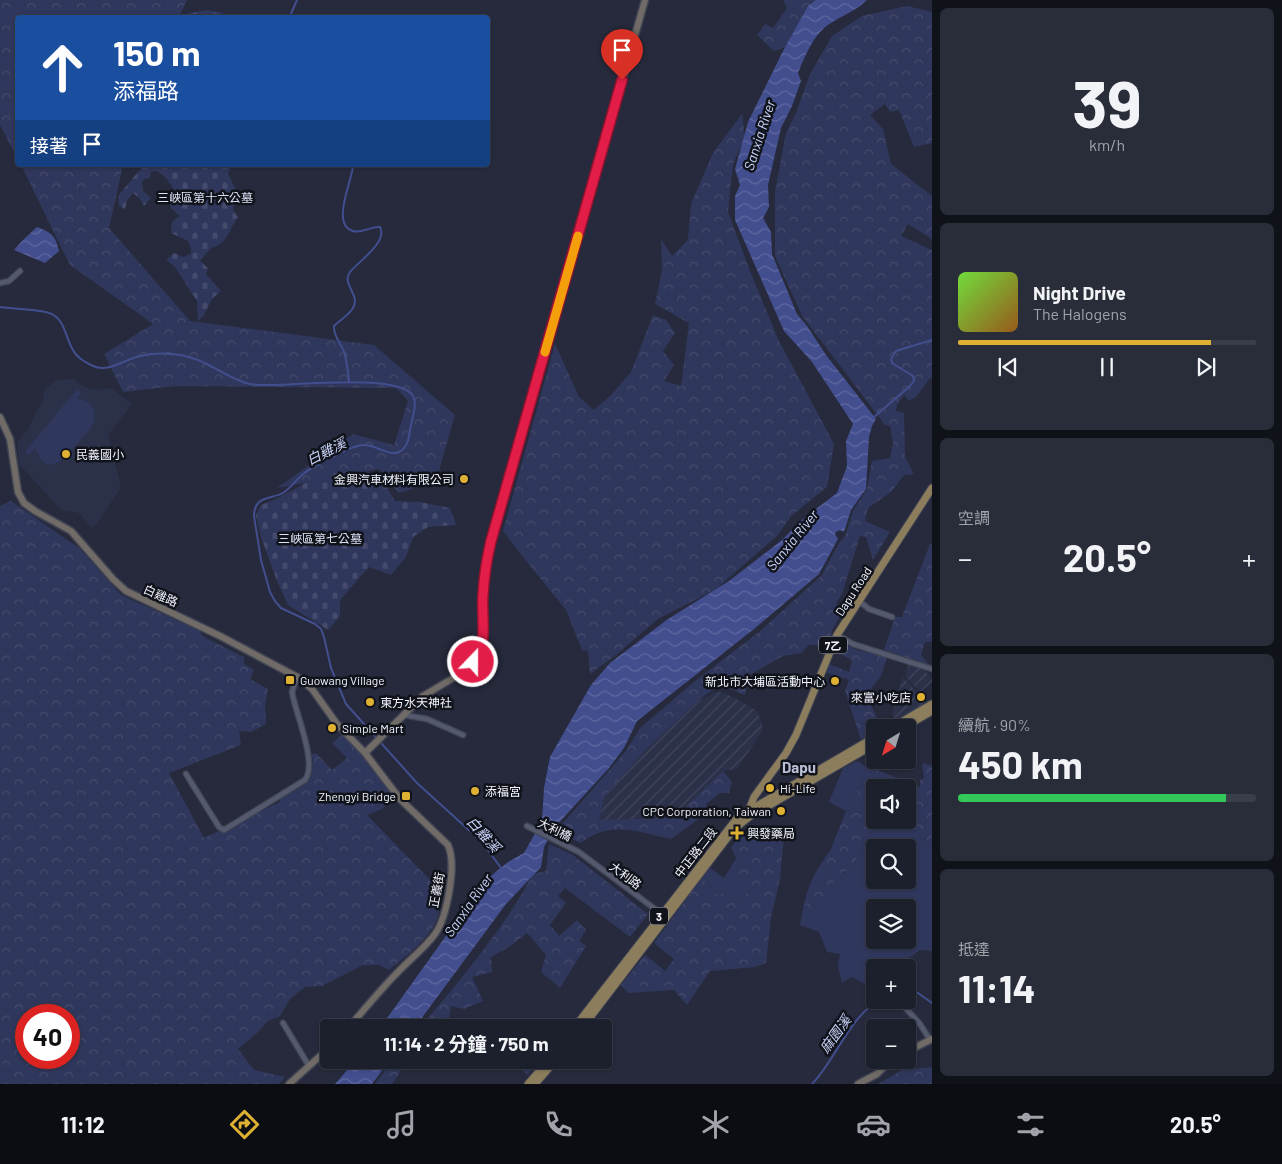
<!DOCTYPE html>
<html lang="zh-TW">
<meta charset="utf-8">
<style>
:root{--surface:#1c202d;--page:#292d39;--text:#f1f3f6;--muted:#a0a3aa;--line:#3a3e49;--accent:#deb133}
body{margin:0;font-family:Barlow,"Noto Sans TC",sans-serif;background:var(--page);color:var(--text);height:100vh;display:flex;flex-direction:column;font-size:19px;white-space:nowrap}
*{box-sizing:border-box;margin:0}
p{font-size:16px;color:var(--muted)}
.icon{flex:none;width:28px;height:28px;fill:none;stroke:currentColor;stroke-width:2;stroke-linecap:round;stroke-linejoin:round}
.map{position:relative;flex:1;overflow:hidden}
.panel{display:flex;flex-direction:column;gap:8px;padding:8px;background:#0f1219;width:350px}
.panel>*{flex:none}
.hud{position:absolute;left:15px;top:15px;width:475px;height:152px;border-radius:5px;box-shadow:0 1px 4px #0004,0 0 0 1px var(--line);background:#1a4fa0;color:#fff;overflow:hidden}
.needle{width:32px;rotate:218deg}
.buttons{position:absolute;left:866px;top:719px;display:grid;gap:10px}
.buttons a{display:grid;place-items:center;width:50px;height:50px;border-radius:5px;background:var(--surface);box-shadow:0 1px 4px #0004,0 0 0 1px var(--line);font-size:25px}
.speed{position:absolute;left:15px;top:1004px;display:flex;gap:10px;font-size:25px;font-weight:700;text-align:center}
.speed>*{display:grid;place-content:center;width:65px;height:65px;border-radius:50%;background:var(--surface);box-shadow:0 1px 4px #0004,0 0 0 1px var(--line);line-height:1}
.speed .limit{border:8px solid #d22;background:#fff;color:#111}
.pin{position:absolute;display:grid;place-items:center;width:42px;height:42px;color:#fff;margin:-51px -21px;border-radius:50% 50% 50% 0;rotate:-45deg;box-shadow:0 0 5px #0007}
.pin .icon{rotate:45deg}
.me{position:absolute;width:55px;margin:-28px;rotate:22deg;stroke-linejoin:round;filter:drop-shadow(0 0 4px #0008)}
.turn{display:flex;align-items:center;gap:18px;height:105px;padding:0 15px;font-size:22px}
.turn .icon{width:65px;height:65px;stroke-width:2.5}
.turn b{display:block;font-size:35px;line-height:42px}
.then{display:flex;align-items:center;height:48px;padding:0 15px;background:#0003;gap:10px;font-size:19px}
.big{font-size:38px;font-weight:700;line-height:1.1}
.panel .widget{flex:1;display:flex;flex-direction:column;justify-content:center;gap:8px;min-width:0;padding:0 18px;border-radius:8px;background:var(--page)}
.panel .dial{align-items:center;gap:0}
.dial b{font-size:65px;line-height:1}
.song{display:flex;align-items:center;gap:15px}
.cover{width:60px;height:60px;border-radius:8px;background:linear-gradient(135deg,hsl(100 70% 55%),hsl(30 70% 35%))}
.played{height:5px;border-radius:2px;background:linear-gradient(90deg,var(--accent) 85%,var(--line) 85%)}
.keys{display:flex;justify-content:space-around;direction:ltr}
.heat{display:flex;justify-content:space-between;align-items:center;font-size:28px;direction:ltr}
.charge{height:8px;border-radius:4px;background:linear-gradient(90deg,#34c759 90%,var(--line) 0)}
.trip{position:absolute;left:320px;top:1019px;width:292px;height:50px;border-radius:5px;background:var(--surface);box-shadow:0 1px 4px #0004,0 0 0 1px var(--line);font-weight:700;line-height:50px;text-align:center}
.menu{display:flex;height:80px;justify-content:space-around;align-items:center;background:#0b0d12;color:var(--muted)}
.menu .icon{width:35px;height:35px}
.menu .current{color:var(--accent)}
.menu b{font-size:22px;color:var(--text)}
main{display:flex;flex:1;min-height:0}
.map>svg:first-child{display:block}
</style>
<main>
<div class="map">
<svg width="932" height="1084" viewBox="0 0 932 1084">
<defs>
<pattern id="industrial-furrows" width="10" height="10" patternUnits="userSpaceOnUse" patternTransform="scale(1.25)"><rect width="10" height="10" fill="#2c314a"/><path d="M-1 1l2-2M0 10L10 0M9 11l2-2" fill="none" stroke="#41455c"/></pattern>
<pattern id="forest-crowns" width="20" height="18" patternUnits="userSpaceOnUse" patternTransform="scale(1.25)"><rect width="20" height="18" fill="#30375c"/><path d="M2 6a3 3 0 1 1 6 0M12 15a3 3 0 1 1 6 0" fill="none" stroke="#444b6c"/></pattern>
<pattern id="cemetery-stones" width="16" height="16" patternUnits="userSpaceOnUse" patternTransform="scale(1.25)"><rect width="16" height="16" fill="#30375c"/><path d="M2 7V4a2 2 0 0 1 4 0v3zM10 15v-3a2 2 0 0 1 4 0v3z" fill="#444b6c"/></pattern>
<pattern id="water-waves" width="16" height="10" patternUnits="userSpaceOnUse" patternTransform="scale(1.25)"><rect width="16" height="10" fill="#434e8f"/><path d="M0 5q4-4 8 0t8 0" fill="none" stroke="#5f68a0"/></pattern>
</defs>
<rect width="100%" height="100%" fill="#262a3c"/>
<path fill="#2c314a" d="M73,379L86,388L98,390L111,388L132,404L108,435L121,487L97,524L92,528L79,513L61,510L20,465L17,443L29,428L36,412L43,401L44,390L56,380Z"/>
<path fill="url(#industrial-furrows)" d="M909,663L921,667L932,678V682L920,692L905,676Z
M903,677L926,702L896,721L892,714Z
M718,691L735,698L757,711L763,727L762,732L737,769L723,771L674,818L599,821L604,797L645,750L700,700Z"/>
<path fill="#30375c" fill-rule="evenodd" d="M77,389L81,393L77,399C91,399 99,412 92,426C88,433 82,438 77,444C64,459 46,480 35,448L29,455L25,452Z
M857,761L867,767L860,786L846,811L829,802L843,768Z
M876,820H900V825L932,844V951L920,950L897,967L875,968V984L871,987L852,977L842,983L838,966L840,954L827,952L819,932L800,925C803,904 808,883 820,865L832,873L805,906L841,873L851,870ZM875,848H908V880H875ZM875,908H908V940H875Z
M736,858L751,888L736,905L715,894L710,886L702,878L709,867L724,878Z
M512,1060H535L538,1063L527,1075Z"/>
<path fill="url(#forest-crowns)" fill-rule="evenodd" d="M0,0H187L179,17L18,18L17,158L0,125Z
M783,0H816L808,6L785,47L774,51L757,35L765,24L773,28L787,8Z
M907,6L932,12V143L914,147L899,110L890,112L885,104L870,115L883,129L891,164L932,196V239L908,224L901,236L932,250V379L930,378L916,397L909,401L904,395L897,405L896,411L904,413L905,457L914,474L904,475L891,492L868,508L865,521L890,532L873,560L866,537L860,536L842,594L836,603L839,606L842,613L832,630L831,636L820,645H809L801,653L783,656L748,676L745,695L728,688H717L705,695L645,750L604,797L599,820L674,818L723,771L732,782L729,793H720L706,804L708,812L671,839C648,834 624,825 601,832C593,834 586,840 580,843L557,830L626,751L640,728L695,681L759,632L821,576L839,543L845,536L853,511L867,489L872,461L890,458L893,443L890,426L885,425L802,316L775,256V191L786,133L796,113L810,74L832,36L862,16Z
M742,114L745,137L733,164L728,212L750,271L778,339L834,444L827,487L791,516L777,536L716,589L658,619L616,655L590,674L588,651L582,650L566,610L527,562L503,531L555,344L579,397L594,410L611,395L631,372L653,315L666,320L675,333L663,351L674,365L664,381L681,386L689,323L655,304L662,270L661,239L672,256L688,240L691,204L713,153Z
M21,165H123L109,228L190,321L374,345L455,415L436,481L399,493L379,469L277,488L353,434L394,445L408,401L396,388L176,386L123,392L104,354L153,324L70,265Z
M11,501L79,548L121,595L200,631L202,636L244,657V664L254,670L250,679L268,689L265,706L266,724L251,732L239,731L241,745L169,773L204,838L280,802L279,799C304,784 315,786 312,754L316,753L332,770L347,758L332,743L342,735L362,755L394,798L382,809L367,815L434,884C455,921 414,949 389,970L379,965H363L322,986L305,987L290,999L280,1016L268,1021L257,1033L238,1049L254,1070L285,1077L279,1084H0V506ZM26,1015H69V1058H26Z
M930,544L932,545V642H925L921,655L929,665L884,650L895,617H902Z
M838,639L854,649L887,657L881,676L864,698C873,706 876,717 881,727L875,728V731L861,740L845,691L849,680L825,672L829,664L849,672L852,660L834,651Z
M924,763L932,766V844L900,825V820H908V788L904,787L905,782L920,787V780L924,778L922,765Z
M876,765L877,770L897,778L892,787L875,788L876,820L851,870L841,873L812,913L804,906L832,873L820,865L831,849L846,811L860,786L867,767Z
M785,827L780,879L771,918L766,963L755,967L710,971L687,1005L674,990L628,993L621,985L645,955L665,971L674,959L654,943L702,878L710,886L715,894H724L736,905L751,888L738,879L739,864L731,848L739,837L744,833L750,841Z
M549,844L573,855L648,914L630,937L565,888L558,896L566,903L550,925L559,936L577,920L586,930L579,941L586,946L560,988L541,972L546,955L527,933L512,945L491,957L492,972L472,977L483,1001L464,1009L451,1006L448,1027L420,1028C460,980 504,929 533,874L546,871Z
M393,1060H408L392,1084H375Z
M932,1067V1084H878L902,1070Z"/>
<path fill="url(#cemetery-stones)" d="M208,10L223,13L224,17H185L189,13Z
M144,165H232L228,174L236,190L233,210L238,217C230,228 227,245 211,248L200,261L208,268L206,274L221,291L212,299L203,317L198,321L197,301L175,267L166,260L174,253L183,257L191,254V249L188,241L171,233L172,222L180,216L171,208L170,203L176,193C171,184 165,175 156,171L151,172L150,178L144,179L142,183L143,191L151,198L144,206L139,198L133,193L127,201L125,209L119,206L118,196Z
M351,468L379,474L395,501L420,502L450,508L456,525L428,527L413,537L406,557L391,575L369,567L340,600V616L328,630L288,605L277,581L261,537L256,515L261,505L276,499L307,482Z"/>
<path fill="url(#water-waves)" d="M816,0H867C855,12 837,17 824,28C812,39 804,58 798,73L801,81L792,106L781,128L768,185L769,207L763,218L771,232L772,254L797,314L807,326L826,355L876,419L872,426L869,437L866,489L851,510L844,532L840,530L836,532L835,534L838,539L819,574L754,629L637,721L624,748L609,768L554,828L544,847L541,867L506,904L415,1027L380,1028L486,880L508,862L524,853L542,821L544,788L550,757L591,685L610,663L668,619L729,581L782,540L803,519L837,493L847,466L846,441L853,424L812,362L784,331L735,220V196L740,185L735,169L748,122L785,47L808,6Z
M37,227C52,233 55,235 59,251L45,263L14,250L23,240Z
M356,1060H390L372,1084H335Z"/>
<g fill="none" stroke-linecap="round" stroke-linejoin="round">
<path stroke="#434e8f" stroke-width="2" d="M289,18L297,0
M0,307C12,309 39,309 49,313C65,318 65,337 73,350C77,358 85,362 93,366C109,373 125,359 140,356C150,354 160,353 170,354C200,355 217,372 243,382C253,386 263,385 273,385C298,385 401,374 413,396C417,404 413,416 411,425C409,435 409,447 399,452C389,457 375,444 363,445C350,446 312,466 302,475C296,480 291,488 283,493C276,497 265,497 259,502C255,506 254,511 254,516L261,560L270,592L275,601L281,608L315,624L321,629L324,637L331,668L346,704L417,783L482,842L501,868
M349,381C348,372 347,361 344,352C341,343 333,336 334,326C340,320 348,316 353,308C361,295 341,284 350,272C359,261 388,242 380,227C371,226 361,234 353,231C330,225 353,179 353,165
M874,417L910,386L914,381L913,376L892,363L891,359L896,351L932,340
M908,991L918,993L932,1003
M812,1084C836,1059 848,1019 879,1000"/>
<defs>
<path id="street" d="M0,283L9,281L20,271
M859,601L869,609L892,617
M837,635L853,644L932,669
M404,715L427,719L463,735
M186,774L219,827L224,830L305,780C318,763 295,712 292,692L295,683L299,678
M527,826L579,852L663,915
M901,1003L920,1024L930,1040
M283,1023L309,1066"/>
<path id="secondary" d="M0,417L10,439L18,492L24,503L35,511L71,531L113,579L126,591L220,636L299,678L312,689L337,724L365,753L400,799L448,845C457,865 447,917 435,934C424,949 409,960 397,973C380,990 365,1009 348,1028
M365,753L423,696L460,674L473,662L481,651L483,597L490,546L645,0
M908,1051L932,1039
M289,1084L329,1048
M858,1084L877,1074L891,1060"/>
<path id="primary" d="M891,728L932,704
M903,728L932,711
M749,810L754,797L786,753L796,735L837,635L932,488
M574,1028L738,817L875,737
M582,1028L734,829L749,817L875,744
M528,1084L549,1060
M535,1084L556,1060"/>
</defs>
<use href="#street" stroke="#414453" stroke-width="7"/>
<use href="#secondary" stroke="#414453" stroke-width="9"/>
<use href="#primary" stroke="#414453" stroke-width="9"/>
<use href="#street" stroke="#54596e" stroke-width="4.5"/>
<use href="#secondary" stroke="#706b66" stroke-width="6"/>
<use href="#primary" stroke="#8c7d5d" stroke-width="7"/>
</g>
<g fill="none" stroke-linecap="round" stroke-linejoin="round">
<defs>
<path id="route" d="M473,662C489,644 481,617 483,595C484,576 487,558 491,541L622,80"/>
</defs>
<use href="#route" stroke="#92132f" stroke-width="12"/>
<use href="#route" stroke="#e11d48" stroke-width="9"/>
<path stroke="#f59e0b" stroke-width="9" d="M545,352L578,236"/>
</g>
<g fill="#deb133" stroke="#11131b" stroke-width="2">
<circle cx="66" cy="454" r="5"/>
<circle cx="464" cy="479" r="5"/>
<rect x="285" y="675" width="10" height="10" rx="2.5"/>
<circle cx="835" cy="681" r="5"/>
<circle cx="921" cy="697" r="5"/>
<circle cx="370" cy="702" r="5"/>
<circle cx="332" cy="728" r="5"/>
<circle cx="770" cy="788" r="5"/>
<circle cx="475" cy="791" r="5"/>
<rect x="401" y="791" width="10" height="10" rx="2.5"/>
<circle cx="781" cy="811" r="5"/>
<path d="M734.5 825.5h5v5h5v5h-5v5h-5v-5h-5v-5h5z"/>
</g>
<g text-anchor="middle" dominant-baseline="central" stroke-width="5" stroke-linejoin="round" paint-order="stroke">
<g fill="#11131b" stroke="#aeb0ba" stroke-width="1">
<rect x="819" y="636.5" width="28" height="17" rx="4"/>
<rect x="650" y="907.5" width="18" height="17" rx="4"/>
</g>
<g font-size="11" font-weight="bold" fill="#f1f4fe">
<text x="833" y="645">7乙</text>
<text x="659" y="916">3</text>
</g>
<g font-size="12" fill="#dce1f5" stroke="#11131b">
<text x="205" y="197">三峽區第十六公墓</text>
<text x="320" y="538">三峽區第七公墓</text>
</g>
<g font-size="12" fill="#f1f4fe" stroke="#11131b" text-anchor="start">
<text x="76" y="454">民義國小</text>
<text x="454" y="479" text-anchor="end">金興汽車材料有限公司</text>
<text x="300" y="680">Guowang Village</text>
<text x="825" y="681" text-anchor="end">新北市大埔區活動中心</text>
<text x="911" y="697" text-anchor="end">來富小吃店</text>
<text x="380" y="702">東方水天神社</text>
<text x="342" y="728">Simple Mart</text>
<text x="780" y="788">Hi-Life</text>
<text x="485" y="791">添福宮</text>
<text x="396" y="796" text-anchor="end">Zhengyi Bridge</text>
<text x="771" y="811" text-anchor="end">CPC Corporation, Taiwan</text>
<text x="747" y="833">興發藥局</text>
</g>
<g font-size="12" fill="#f1f4fe" stroke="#11131b">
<text transform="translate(853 591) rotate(-57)">Dapu Road</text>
<text transform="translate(161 595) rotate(24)">白雞路</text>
<text transform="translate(555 829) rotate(26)">大利橋</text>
<text transform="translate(695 852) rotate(-52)">中正路二段</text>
<text transform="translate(626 875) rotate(37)">大利路</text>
<text transform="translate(436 890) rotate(-79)">正義街</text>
</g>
<g font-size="14" font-style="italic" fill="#cbd5fc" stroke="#11131b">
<text transform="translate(759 135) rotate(-72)">Sanxia River</text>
<text transform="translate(326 451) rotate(-27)">白雞溪</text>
<text transform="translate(792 540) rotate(-51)">Sanxia River</text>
<text transform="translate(484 834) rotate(48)">白雞溪</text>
<text transform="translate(468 905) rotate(-55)">Sanxia River</text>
<text transform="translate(835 1034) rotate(-54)">麻園溪</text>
</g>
<g font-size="15" font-weight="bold" fill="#bac0d8" stroke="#11131b">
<text x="799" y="767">Dapu</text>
</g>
</g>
</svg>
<div class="buttons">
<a><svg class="needle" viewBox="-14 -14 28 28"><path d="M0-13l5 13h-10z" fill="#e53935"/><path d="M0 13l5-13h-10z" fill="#a0a3aa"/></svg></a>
<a><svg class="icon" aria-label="sound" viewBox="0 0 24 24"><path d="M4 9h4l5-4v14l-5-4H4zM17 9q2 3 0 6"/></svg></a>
<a><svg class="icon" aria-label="search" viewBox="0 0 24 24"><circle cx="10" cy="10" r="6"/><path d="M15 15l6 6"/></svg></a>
<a><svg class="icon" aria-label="layers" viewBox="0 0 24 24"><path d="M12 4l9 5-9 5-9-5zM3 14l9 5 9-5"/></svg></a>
<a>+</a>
<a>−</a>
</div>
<div class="speed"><div class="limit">40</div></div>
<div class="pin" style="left:622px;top:80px;background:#d93025"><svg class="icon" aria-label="arrive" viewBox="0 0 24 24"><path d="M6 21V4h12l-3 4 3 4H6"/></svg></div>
<svg class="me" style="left:473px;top:662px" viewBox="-20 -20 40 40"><circle r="17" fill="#e11d48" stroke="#fff" stroke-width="3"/><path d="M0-11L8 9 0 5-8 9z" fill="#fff"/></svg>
<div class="trip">11:14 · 2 分鐘 · 750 m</div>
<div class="hud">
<div class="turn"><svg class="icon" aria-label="ahead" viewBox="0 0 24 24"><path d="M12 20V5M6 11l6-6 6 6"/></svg><div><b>150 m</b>添福路</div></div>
<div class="then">接著<svg class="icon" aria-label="arrive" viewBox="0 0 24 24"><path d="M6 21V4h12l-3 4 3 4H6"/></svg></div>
</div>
</div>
<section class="panel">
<div class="widget dial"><b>39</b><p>km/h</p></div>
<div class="widget">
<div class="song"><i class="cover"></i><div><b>Night Drive</b><p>The Halogens</p></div></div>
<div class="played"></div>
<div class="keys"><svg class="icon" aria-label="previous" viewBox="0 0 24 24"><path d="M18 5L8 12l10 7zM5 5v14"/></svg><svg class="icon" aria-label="pause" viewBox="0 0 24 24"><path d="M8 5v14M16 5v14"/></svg><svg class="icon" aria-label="next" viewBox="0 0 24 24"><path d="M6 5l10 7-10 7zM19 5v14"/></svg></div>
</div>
<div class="widget"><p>空調</p>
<div class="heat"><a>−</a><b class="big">20.5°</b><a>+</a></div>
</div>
<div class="widget"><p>續航 · 90%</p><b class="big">450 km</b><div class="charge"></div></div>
<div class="widget"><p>抵達</p><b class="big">11:14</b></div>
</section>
</main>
<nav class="menu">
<b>11:12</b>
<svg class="icon current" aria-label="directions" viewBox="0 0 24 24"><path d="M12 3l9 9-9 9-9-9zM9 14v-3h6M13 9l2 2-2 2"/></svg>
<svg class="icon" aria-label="music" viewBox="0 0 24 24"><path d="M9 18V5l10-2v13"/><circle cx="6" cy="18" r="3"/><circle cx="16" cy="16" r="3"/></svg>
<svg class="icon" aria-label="phone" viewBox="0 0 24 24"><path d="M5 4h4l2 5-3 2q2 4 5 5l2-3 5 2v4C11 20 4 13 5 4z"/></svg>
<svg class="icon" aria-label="climate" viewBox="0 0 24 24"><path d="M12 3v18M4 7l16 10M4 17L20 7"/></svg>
<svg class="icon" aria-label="car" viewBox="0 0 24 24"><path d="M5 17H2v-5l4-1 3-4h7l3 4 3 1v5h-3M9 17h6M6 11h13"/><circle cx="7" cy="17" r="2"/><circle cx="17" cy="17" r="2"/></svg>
<svg class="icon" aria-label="filters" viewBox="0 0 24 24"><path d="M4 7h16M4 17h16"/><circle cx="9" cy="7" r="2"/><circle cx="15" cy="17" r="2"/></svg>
<b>20.5°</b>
</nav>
